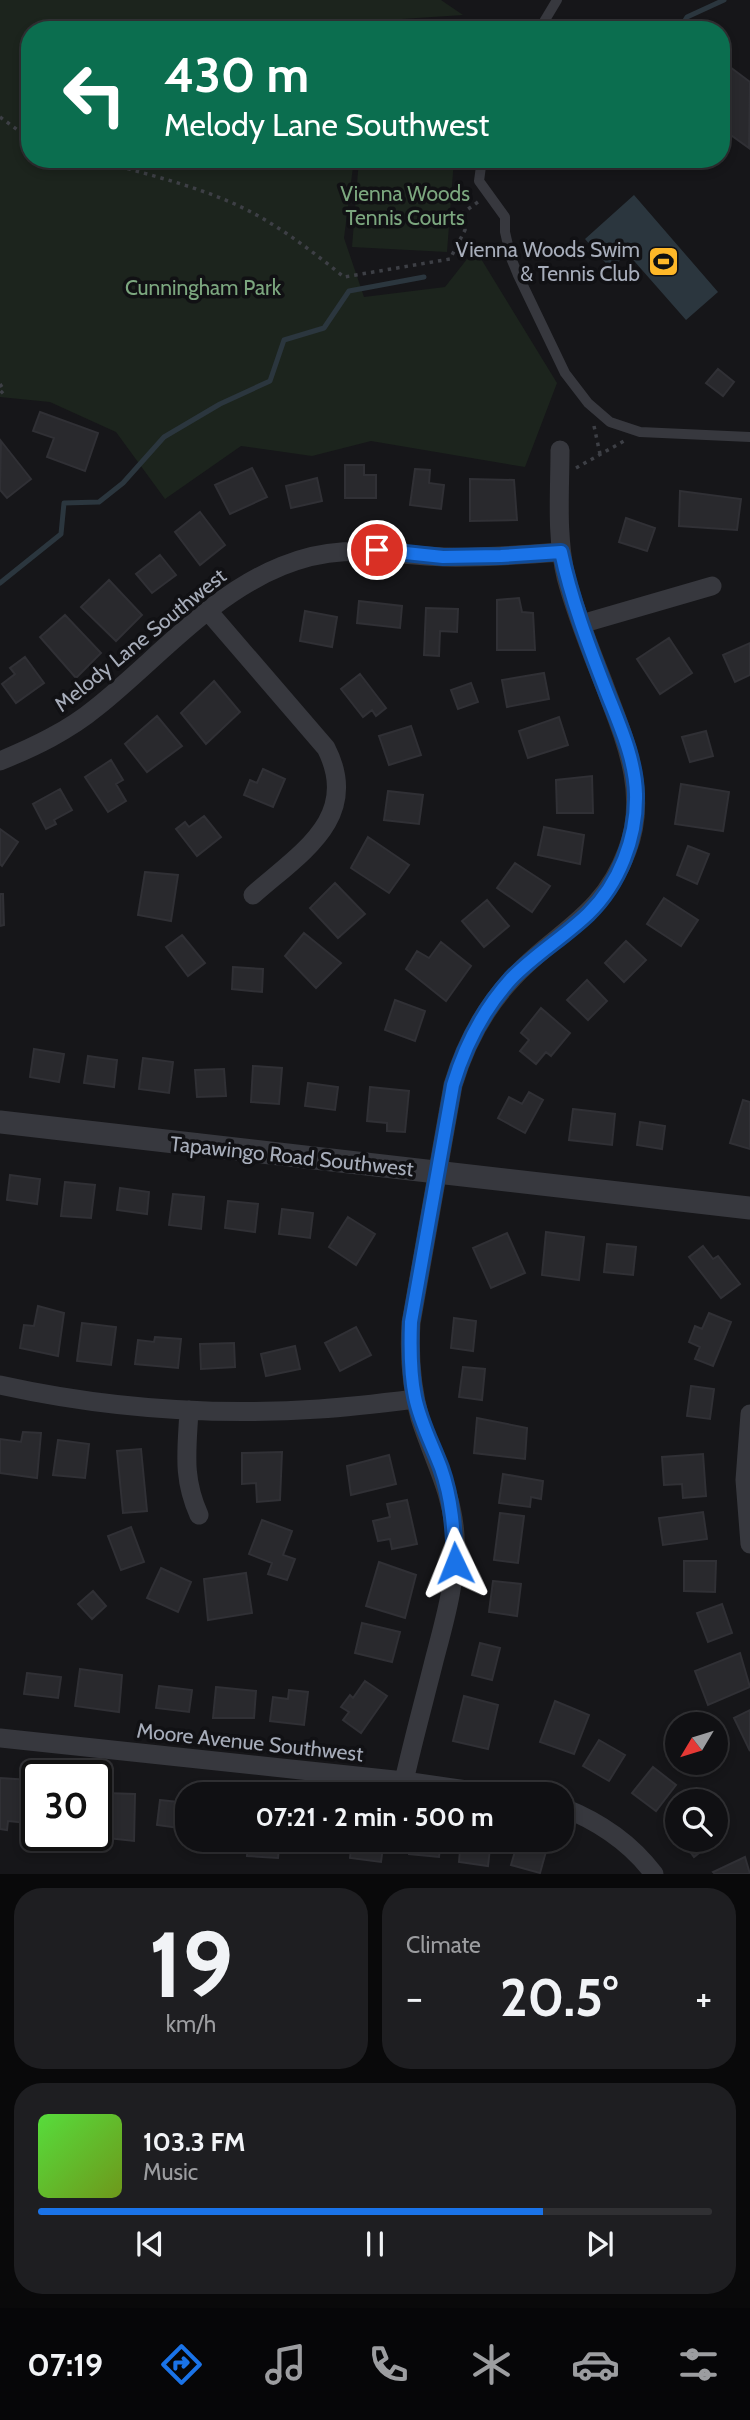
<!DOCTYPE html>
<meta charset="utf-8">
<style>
:root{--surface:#101013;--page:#1e1e21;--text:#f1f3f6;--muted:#9c9da0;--line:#303033;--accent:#1a73e8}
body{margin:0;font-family:Cabin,sans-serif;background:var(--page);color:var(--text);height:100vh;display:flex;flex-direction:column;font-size:26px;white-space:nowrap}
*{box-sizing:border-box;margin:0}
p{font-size:23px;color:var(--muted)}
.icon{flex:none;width:38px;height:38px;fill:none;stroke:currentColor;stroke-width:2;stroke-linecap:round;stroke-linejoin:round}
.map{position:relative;height:1874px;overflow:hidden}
.details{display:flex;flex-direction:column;gap:14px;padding:14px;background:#09090a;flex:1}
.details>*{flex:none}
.banner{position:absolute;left:21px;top:21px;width:709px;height:147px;border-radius:28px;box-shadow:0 4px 10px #0003,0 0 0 2px var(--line);background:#0b6e4f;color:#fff;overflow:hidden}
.needle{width:46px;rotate:232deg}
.tools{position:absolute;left:665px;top:1712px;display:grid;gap:14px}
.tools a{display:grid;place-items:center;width:63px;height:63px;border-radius:50%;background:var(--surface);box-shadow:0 4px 10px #0003,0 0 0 2px var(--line);font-size:35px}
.speed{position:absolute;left:21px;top:1760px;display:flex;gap:14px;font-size:35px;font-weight:700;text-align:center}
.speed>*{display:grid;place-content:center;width:91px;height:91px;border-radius:50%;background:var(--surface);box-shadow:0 4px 10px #0003,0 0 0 2px var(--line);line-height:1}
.speed .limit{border:4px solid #111;border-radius:10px;background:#fff;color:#111}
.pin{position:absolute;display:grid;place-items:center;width:60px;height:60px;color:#fff;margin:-30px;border:4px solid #fff;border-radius:50%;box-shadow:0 2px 7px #0007}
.me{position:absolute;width:77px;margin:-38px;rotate:358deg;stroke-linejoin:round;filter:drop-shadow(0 0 5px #0008)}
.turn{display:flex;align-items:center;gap:24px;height:147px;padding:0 28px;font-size:32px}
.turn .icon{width:91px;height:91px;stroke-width:2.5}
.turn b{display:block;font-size:49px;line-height:60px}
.big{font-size:52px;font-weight:700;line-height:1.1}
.details .widget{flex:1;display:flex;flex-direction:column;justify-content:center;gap:10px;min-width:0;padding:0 24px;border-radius:28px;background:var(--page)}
.details .dial{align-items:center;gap:0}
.dial b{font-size:91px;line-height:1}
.song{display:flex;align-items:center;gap:21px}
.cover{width:84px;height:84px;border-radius:10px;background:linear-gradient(135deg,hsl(110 70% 55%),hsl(80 70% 35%))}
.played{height:7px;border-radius:4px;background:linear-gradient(90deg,var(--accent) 75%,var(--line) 75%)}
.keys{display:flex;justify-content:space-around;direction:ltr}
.heat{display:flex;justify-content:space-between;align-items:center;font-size:38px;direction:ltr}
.details .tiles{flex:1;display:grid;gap:14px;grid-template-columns:1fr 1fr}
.widget:last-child{grid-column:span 2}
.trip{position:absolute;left:175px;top:1782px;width:399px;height:70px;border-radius:28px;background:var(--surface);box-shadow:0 4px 10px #0003,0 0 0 2px var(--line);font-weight:700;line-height:70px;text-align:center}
.tabs{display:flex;height:112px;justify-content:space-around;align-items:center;background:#060608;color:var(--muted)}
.tabs .icon{width:49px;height:49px}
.tabs .active{color:var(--accent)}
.tabs b{font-size:32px;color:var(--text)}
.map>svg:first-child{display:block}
</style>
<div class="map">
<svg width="750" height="1874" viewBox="0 0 750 1874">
<rect width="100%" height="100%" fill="#161619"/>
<path fill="#1c241d" d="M0,0H441L463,15L371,21L369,30H30V159H354L344,238L364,297L445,287L475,249L557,383L525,467L371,441L312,456L241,446L165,499L116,432L50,402L0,397Z
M359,159H454L447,252L352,247Z"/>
<path fill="#2b363e" d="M634,195L718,292L686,320L628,254L610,268L585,239Z"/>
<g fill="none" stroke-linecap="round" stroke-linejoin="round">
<path stroke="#2b363e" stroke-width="5" d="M679,30L687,17L724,0
M0,583L61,534L64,503L99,502L123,483L164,437L220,404L270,381L284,340L324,328L349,291L424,277"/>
</g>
<path fill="#29292d" stroke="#303035" stroke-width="2" d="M730,67L750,82L749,148L721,128L730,115L721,109V99L724,95L721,92V80Z
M718,369L734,382L723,396L706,383Z
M40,412L98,433L85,471L47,457L54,438L33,431Z
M1,441L31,479L7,498L0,490Z
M345,465H364V475H376V498H345Z
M252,468L267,497L230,514L215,485Z
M415,469L430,470L429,483L444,485L441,509L410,505Z
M317,478L322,501L291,508L286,486Z
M470,479L514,480L517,520L470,521Z
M680,491L741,499L737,530L679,526Z
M200,512L225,545L200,565L175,532Z
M626,518L655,528L647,551L619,542Z
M160,555L176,575L152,593L136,574Z
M109,580L142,615L116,641L81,607Z
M519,598L522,612L533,613L535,650H497V600Z
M359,601L402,606L400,628L357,623Z
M426,608L458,609L457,632L440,631L439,656L424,655Z
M305,611L337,617L332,647L300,641Z
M65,615L101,653L76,678L40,637Z
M669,638L692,673L660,694L637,659Z
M750,643V675L735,682L723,655Z
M25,657L44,683L16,703L2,684L15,674L10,668Z
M544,673L549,699L507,707L502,680Z
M360,674L386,708L376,716L372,710L363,717L341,689Z
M214,681L240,712L206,744L181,713Z
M471,683L478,702L458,709L451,690Z
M157,716L182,746L147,772L125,744Z
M559,717L568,745L528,758L519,731Z
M411,726L421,755L389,765L379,736Z
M706,731L713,756L690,762L682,737Z
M111,760L123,780L116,784L126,801L108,812L85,777Z
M263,769L285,779L273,807L244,795L250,780L257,783Z
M592,776L593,813H557L556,780Z
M681,784L729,792L723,831L675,824Z
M60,789L72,810L54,820L56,824L46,829L33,804Z
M388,791L423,795L419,824L384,820Z
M204,816L221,837L197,856L176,829L185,822L189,827Z
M544,827L584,835L580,864L538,855Z
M0,829L18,842L2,866L0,864Z
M368,837L409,865L389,893L351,868Z
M688,846L709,854L697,884L677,875Z
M515,863L550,886L532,912L497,888Z
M145,872L178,875L171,921L138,915Z
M335,883L365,914L338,938L310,908Z
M0,894H3L4,925L0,926Z
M664,898L698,920L681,946L647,924Z
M487,900L509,926L484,947L462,921Z
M304,933L341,963L316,988L285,956Z
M182,935L205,963L188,976L166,947Z
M626,941L646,960L624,982L605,963Z
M441,942L471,966L446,1001L406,969L417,951L429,958Z
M233,967L263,969L262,992L232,989Z
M587,980L607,1001L588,1020L567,1000Z
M395,1000L425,1011L415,1041L385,1030Z
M541,1008L570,1033L551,1056L546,1052L536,1064L520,1051L529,1040L521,1033Z
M34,1049L64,1054L59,1082L30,1077Z
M88,1056L117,1060L114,1087L84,1083Z
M143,1058L173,1062L169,1093L139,1089Z
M253,1066L282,1068L279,1104L251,1102Z
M224,1069L226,1096L197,1097L195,1070Z
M308,1083L338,1087L335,1110L305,1106Z
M370,1087L409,1091L405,1132L387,1131V1123L367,1121Z
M529,1092L543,1100L525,1133L498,1118L509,1097L522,1104Z
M743,1100L750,1102V1149L730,1143Z
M573,1109L615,1114L612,1145L569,1140Z
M640,1122L665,1126L662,1149L637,1145Z
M10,1175L40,1179L37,1204L7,1200Z
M65,1182L95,1185L91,1218L61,1216Z
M120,1188L149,1192L147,1214L117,1210Z
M173,1194L204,1197L201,1229L169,1225Z
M228,1201L258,1204L255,1232L225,1228Z
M282,1209L313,1213L310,1238L279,1234Z
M348,1217L375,1234L356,1265L329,1247Z
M546,1232L584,1237L579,1280L542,1275Z
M507,1233L525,1273L491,1288L473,1248Z
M607,1244L636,1247L633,1275L604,1272Z
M703,1246L713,1259L718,1256L740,1284L721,1298L689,1257Z
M38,1306L64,1313L58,1356L20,1348L24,1325L34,1326Z
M709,1313L731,1322L713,1366L695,1359L700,1347L689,1342L695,1326L702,1329Z
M454,1318L476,1321L473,1351L451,1348Z
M82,1323L116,1327L111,1365L77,1361Z
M356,1327L371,1355L340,1371L325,1343Z
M155,1337L181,1339L178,1368L135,1364L138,1340L154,1342Z
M234,1343L235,1367L201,1369L200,1344Z
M295,1346L300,1369L266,1376L261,1354Z
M463,1367L485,1369L482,1400L459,1397Z
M691,1386L714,1389L710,1419L687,1416Z
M477,1418L527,1428L525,1459L474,1453Z
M23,1432L41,1433L37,1478L0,1473V1439L21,1442Z
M58,1440L89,1444L85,1478L53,1475Z
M141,1449L147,1511L123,1513L117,1451Z
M282,1452L280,1500L257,1502L256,1483L242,1484V1453Z
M703,1454L706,1496L683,1498L682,1484L664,1485L662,1457Z
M389,1455L396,1484L351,1495L347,1466Z
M503,1474L543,1481L541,1499L531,1497L530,1507L499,1503Z
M407,1500L417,1544L392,1549L390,1539L378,1541L373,1521L390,1517L387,1504Z
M703,1512L707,1539L663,1545L659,1518Z
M500,1513L524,1516L518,1563L494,1560Z
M262,1520L292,1531L283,1555L295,1559L287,1580L268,1574L272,1563L249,1554Z
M131,1527L144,1562L121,1570L108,1536Z
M684,1561H716L715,1592L684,1591Z
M379,1562L416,1575L405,1618L366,1606Z
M161,1568L191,1582L178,1612L147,1598Z
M246,1573L252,1613L208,1620L204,1579Z
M493,1581L521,1584L517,1616L489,1612Z
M93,1591L106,1606L92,1619L78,1604Z
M722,1604L732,1633L708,1642L697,1613Z
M362,1623L400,1632L392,1662L355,1653Z
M480,1643L500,1648L492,1680L472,1675Z
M740,1653L750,1687L708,1705L695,1671Z
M80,1669L122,1675L119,1712L75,1706Z
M27,1673L61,1677L58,1698L24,1694Z
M365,1681L387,1696L361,1733L343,1720L349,1712L341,1707L350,1695L353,1698Z
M159,1686L192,1690L189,1712L156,1708Z
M216,1687L256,1691L254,1718H213Z
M289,1690L308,1692L304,1725L270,1721L273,1697L288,1699Z
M464,1696L498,1705L488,1749L453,1741Z
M555,1701L589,1715L574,1754L540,1742Z
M750,1710V1751L734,1718Z
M599,1740L625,1755L609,1781L583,1766Z
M653,1767L676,1785L656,1811L632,1793Z
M0,1778L30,1780L27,1823L8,1821L7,1830L0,1829Z
M105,1793L135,1794L134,1841L99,1837Z
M160,1800L187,1803V1829L157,1825Z
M677,1812V1835L666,1821Z
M716,1824L723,1834L694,1857L681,1839H716Z
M248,1839H280L278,1858L247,1856Z
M303,1839H332L331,1843L323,1842L322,1851L302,1848Z
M352,1839H384L381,1862L350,1858Z
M410,1839H441L439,1857L409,1854Z
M461,1839H491L488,1866L459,1862Z
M518,1841L547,1848L540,1873L511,1865Z
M745,1857L750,1874H715L713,1872Z"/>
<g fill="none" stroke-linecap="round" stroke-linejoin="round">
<path stroke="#3d3f45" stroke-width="3.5" stroke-dasharray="3.5 5" stroke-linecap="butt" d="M0,117L30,139
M95,159C137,172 182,182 223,199C268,217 307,247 344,277L450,259L465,230L464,212L478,202
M0,384L4,390L0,394
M594,426L600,454
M576,468L624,441"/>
<path stroke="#37383e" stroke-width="10" d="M539,30L557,0
M482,159L479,181L505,217V232L511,258L518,275L565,373L588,403L610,422L640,432L750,437"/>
<path stroke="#37383e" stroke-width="19" d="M208,611L326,748C362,818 299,854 253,895
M581,624L712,586
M0,761C34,747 68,731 97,707C157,659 210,595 282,566C342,541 384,555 444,557C483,558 522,555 561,552
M0,1385C104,1408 213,1416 319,1409C351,1407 383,1403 415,1399
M189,1410C187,1451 182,1477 199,1515
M750,1414L745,1480L750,1544
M0,1738L404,1781L495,1794
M404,1781C413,1741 424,1701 434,1661C445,1619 457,1579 455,1535C452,1491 433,1459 420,1418C411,1386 409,1355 411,1323L453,1085C465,1045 483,1010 512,979C556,931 602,918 627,851C649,794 625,740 605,687C591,651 576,615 566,577C556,535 560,493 560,450
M562,1807C598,1821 630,1842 654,1874"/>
<path stroke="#37383e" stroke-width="23" d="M0,1122L750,1208"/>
</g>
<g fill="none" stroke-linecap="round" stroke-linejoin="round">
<defs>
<path id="route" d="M377,550L443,557L501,556L561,552C571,599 588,644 605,688C618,722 635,757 636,794C637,838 619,884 588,914C564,937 534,955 511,979C483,1010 465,1045 453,1085L411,1322C410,1348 410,1373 415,1397C420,1422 432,1444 441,1468C452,1499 454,1531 455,1563"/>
</defs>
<use href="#route" stroke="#114b97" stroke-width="18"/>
<use href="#route" stroke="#1a73e8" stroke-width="12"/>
</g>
<defs>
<symbol id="stadium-square" viewBox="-11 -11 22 22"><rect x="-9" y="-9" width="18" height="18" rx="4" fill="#ffb828" stroke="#111114"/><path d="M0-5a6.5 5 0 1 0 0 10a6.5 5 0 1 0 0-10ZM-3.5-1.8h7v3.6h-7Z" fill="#111"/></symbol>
</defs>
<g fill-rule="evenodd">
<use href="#stadium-square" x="646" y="244" width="35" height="35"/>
</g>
<g text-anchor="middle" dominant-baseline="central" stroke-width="7" stroke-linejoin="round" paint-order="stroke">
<g font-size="21" fill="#7ca77f" stroke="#111114">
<text x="405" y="193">Vienna Woods<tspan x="405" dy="24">Tennis Courts</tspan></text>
<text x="203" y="287">Cunningham Park</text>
</g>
<g font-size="21" fill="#a7adba" stroke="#111114" text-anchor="end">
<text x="640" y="249">Vienna Woods Swim<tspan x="640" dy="24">&amp; Tennis Club</tspan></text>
</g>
<g font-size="21" fill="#a7adba" stroke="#111114">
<text transform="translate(140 640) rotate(-39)">Melody Lane Southwest</text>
<text transform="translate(292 1156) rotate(6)">Tapawingo Road Southwest</text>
<text transform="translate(250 1742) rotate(6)">Moore Avenue Southwest</text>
</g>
</g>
</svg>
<div class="tools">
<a><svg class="needle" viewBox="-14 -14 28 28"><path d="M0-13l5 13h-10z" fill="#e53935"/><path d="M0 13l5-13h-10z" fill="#9c9da0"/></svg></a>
<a><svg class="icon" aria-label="search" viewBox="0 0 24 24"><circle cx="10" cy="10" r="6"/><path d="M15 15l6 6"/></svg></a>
</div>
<div class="speed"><div class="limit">30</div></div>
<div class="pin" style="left:377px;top:550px;background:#d93025"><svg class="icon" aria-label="arrive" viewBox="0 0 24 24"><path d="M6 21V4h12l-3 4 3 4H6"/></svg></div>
<svg class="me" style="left:455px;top:1563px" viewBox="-20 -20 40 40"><path d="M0-17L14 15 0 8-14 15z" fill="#1a73e8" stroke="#fff" stroke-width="4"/></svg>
<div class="trip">07:21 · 2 min · 500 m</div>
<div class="banner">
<div class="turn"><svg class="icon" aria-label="left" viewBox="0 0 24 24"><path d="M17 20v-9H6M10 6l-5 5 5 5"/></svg><div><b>430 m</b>Melody Lane Southwest</div></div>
</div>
</div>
<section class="details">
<div class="tiles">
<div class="widget dial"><b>19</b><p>km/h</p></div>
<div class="widget"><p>Climate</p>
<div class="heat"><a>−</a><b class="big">20.5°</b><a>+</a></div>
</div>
<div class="widget">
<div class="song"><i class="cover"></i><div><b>103.3 FM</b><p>Music</p></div></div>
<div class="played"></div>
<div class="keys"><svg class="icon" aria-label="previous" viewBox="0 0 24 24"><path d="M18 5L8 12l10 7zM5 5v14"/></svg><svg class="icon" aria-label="pause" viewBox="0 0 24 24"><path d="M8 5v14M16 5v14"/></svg><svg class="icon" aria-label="next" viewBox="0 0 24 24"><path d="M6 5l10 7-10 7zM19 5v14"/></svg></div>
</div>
</div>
</section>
<nav class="tabs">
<b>07:19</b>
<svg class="icon active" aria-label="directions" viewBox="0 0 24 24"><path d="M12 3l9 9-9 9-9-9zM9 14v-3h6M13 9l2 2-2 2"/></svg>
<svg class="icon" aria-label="music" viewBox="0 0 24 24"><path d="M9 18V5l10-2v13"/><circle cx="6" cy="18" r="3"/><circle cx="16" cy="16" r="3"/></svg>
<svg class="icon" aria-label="phone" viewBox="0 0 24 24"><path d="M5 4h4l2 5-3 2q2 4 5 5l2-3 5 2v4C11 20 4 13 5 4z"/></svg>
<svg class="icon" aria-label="climate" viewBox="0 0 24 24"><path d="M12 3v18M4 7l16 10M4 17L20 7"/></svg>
<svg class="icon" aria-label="car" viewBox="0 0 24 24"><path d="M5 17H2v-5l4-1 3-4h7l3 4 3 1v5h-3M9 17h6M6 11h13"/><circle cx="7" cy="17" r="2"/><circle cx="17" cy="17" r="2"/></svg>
<svg class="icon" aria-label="filters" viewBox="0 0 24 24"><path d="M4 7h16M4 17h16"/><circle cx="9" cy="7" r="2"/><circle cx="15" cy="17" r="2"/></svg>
</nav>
